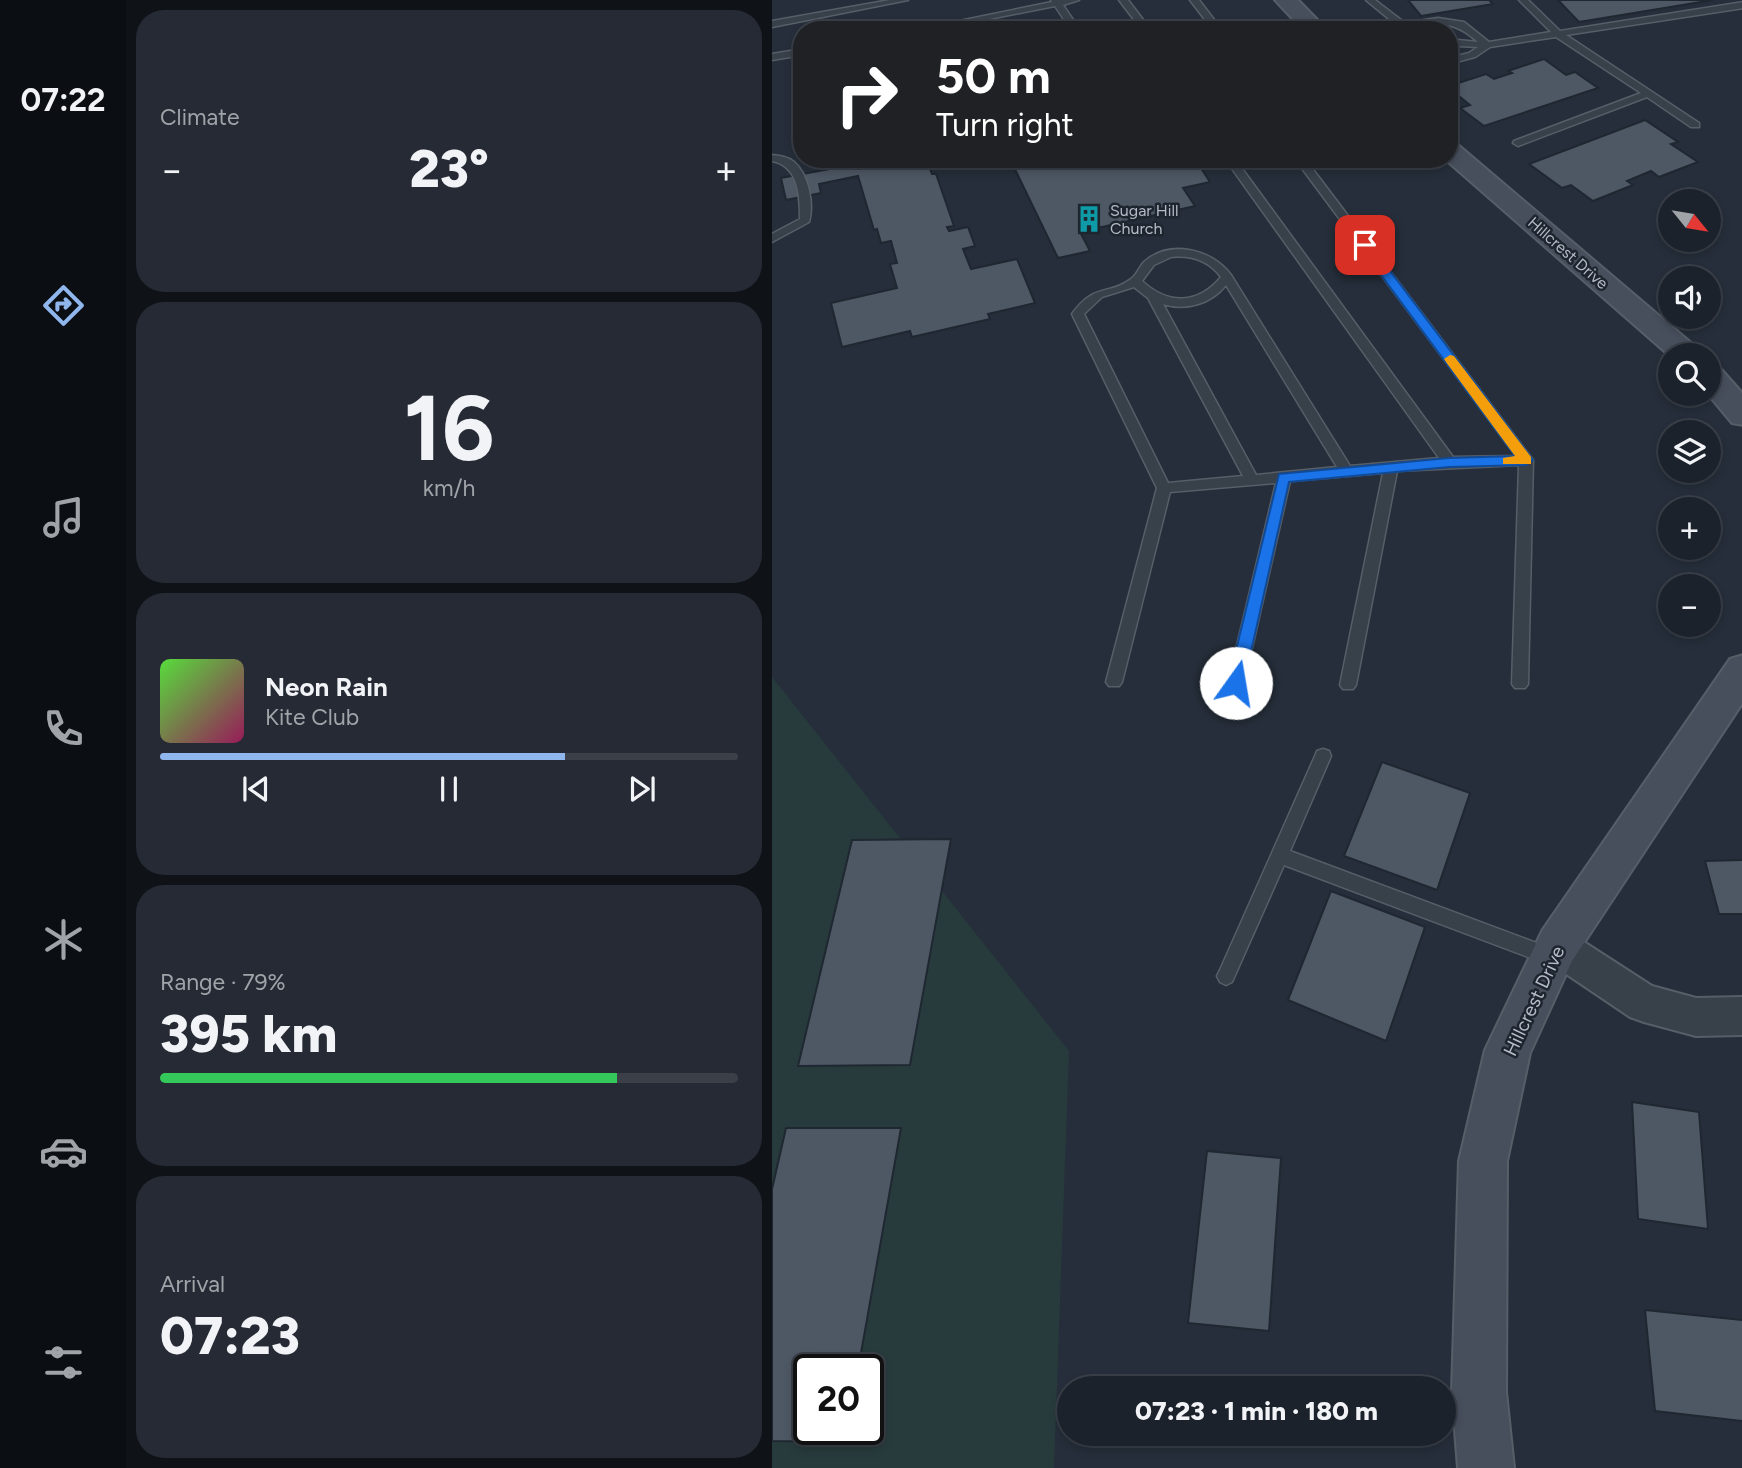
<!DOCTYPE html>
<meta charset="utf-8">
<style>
:root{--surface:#1c222c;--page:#252a34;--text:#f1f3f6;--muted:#a0a4a9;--line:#3a3f48;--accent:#90b6ee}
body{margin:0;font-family:Figtree,sans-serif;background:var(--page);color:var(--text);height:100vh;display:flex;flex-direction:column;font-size:26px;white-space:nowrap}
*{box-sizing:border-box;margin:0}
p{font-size:23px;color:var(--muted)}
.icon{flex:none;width:38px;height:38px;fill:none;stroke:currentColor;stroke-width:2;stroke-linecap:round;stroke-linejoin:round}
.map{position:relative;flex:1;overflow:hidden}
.details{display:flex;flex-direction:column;gap:10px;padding:10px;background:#0f1318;width:646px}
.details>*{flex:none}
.top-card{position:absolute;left:21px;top:21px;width:665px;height:147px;border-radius:28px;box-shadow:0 4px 10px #0003,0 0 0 2px var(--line);background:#202124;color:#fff;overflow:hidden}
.needle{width:46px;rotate:120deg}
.tools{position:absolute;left:886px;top:189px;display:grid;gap:14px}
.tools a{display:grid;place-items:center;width:63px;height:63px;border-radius:50%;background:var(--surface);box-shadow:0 4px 10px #0003,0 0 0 2px var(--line);font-size:35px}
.speed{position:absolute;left:21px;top:1354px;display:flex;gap:14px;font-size:35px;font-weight:700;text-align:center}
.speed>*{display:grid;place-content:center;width:91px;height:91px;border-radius:50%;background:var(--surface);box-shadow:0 4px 10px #0003,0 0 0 2px var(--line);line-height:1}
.speed .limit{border:4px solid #111;border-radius:10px;background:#fff;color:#111}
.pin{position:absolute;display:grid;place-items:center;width:60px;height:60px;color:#fff;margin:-30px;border-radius:14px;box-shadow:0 4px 10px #0006}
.me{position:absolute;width:77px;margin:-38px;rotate:13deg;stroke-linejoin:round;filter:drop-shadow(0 0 5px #0008)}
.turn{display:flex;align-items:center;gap:24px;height:147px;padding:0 28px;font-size:32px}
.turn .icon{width:91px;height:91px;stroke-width:2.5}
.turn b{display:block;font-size:49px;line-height:60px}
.big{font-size:52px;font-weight:800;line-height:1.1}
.details .widget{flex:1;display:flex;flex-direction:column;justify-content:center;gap:10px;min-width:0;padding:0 24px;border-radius:28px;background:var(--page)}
.details .dial{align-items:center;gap:0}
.dial b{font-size:91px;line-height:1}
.song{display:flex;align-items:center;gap:21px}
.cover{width:84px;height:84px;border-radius:10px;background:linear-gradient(135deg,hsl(110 70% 55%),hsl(330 70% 35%))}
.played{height:7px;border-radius:4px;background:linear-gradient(90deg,var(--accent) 70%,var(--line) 70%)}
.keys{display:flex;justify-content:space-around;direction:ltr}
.heat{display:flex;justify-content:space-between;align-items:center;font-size:38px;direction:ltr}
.charge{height:10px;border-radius:5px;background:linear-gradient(90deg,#34c759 79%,var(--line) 0)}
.trip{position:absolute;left:285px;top:1376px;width:399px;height:70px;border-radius:35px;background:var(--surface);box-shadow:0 4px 10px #0003,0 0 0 2px var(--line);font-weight:800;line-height:70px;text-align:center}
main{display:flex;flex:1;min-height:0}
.dock{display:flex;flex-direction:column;width:126px;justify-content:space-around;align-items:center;background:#0b0e12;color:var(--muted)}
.dock .icon{width:49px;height:49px}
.dock .current{color:var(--accent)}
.dock b{font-size:32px;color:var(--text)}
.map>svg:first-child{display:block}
</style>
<main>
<nav class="dock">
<b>07:22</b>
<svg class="icon current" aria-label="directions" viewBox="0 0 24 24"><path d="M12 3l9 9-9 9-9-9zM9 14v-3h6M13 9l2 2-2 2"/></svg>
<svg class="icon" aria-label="music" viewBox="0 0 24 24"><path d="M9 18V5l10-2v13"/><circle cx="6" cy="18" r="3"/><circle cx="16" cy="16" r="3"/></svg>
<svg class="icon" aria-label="phone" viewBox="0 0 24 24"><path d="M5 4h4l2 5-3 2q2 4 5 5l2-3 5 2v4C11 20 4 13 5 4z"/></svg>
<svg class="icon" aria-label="climate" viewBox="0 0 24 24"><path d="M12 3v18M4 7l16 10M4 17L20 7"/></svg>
<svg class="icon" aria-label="car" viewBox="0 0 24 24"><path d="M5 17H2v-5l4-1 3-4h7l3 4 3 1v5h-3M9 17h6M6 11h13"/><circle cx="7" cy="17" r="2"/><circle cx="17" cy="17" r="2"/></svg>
<svg class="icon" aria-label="filters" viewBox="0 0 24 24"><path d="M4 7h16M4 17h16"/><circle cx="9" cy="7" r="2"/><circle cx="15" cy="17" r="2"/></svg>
</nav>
<section class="details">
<div class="widget"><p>Climate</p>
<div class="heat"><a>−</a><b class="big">23°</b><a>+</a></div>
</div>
<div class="widget dial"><b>16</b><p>km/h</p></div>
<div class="widget">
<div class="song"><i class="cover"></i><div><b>Neon Rain</b><p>Kite Club</p></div></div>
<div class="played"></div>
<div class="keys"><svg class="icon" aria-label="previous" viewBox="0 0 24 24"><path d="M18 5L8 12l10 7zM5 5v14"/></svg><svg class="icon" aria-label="pause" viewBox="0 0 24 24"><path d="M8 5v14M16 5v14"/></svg><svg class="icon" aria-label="next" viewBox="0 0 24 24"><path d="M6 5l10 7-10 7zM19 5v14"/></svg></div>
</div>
<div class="widget"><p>Range · 79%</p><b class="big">395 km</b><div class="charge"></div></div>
<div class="widget"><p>Arrival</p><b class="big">07:23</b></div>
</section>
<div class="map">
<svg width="971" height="1468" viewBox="0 0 971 1468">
<rect width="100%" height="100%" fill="#252e3a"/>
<path fill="#283b3c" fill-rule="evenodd" d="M0,677L297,1051L282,1468H0ZM37,1370H96V1430H37Z"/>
<path fill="#4e5865" stroke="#1f2731" stroke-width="2" d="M636,0H717L721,4L649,16Z
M786,0H941L807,22Z
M772,59L794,75L803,72L826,88L712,126L688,108L698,105L677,88V86L714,74L722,79L740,73L736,71Z
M873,120L906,142L899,144L926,162L887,177L879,171L855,181L861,185L821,201L799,185L790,188L757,164Z
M65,159H159L155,161L160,174H164L182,226L175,227L177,231L196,227L203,246L191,249L199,269L245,259L263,303L216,314L218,319L140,337L138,331L70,347L59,303L125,288L118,264L125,263L119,241L109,243L105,229L102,230L86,176L47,184L49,193L14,200L9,178L74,166L73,163L67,164Z
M238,159H423L438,182L411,188L423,206L308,232L318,251L286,258Z
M610,762L698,793L665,890L572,856Z
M179,839L138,1065L26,1066L80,840Z
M971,860V914H947L933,861Z
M559,891L653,927L614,1041L516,1000Z
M860,1102L927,1112L936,1229L866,1219Z
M14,1128H129L86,1370H37V1430H76L74,1442L0,1441V1189Z
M435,1151L509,1158L497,1331L416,1323Z
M873,1310L971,1320V1421L883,1411Z"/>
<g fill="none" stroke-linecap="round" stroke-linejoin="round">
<defs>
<path id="lane" d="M118,0H136L0,27V21Z
M279,0H307L291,5L308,30H299L283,6L162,30H143L280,2Z
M347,0H356L379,30H370Z
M418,0H427L450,30H441Z
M594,0H603L633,23L666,18L692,22L717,42L779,32L747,0H756L788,31L971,2V8L794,35L927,123V127H919L875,97L746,146L741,143L742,141L869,93L784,37L718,47L703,57L677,64V58L697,53L706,47L687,46L677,49V43L686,40L706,42C673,13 664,30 628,28Z
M30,49V55L0,60V54Z
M0,155C8,156 16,157 22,162C37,175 42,205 37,222L0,242V234L28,219C28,196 27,166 0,161Z
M453,159H463L681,457L744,456L523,159H533L761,460L756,684L753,688H743L740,684L747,465L625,471L584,685L581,689H571L568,685L611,473L518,481L472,683L469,687H459L456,683L504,483L398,492L350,682L347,686H337L334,682L385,488L300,314C323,282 337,296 359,279C365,275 367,267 372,262C398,239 440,249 459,275L578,466L667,458ZM399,257C419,255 436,260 449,277C426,305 396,305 370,281L382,265ZM454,285L565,467L484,475L391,304C414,311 439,304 454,285ZM362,287L376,298L471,476L396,483L312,314L330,297Z
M551,749L557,751L559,756L518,851L786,951L789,957L786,963L780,966L512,865L460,982L454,985L448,982L445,976L448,970L543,756L545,751Z"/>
<path id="street" d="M785,928L798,933L880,986L924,998L971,997V1035L924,1036L872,1022L858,1017L772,959L766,946L772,933Z"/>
<path id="secondary" d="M503,0H526L555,30H531Z
M677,143L686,145L925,348L930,355L898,356L673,159H677Z
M936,364L947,367L971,394V425L960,423L936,394Z
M971,655V702L800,961L758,1053L735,1161L734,1392L742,1468H686L680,1392L687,1161L713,1050L770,931L958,659Z"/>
</defs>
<use href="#lane" stroke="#565e68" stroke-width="3"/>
<use href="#street" stroke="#565e68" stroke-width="4"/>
<use href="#secondary" stroke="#565e68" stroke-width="4"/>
<use href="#lane" fill="#38404a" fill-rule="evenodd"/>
<use href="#street" fill="#38404a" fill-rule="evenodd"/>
<use href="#secondary" fill="#474f5d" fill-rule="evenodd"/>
</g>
<path fill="#1a73e8" stroke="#114b97" stroke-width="2" d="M593,242L597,243L761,460L754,465L677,467L517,482L472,683L464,690L456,683L507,474L677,458L743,456L589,248L587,245Z"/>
<path fill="#f59e0b" d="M678,355L682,356L759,457V464H731V458L743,456L674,362L672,359Z"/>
<defs>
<symbol id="building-bare" viewBox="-9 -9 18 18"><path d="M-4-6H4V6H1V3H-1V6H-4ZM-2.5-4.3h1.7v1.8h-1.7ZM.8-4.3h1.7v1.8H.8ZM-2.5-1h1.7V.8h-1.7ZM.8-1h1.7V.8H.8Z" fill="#0f9aa8" stroke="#1d252f" stroke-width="2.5" paint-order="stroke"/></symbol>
</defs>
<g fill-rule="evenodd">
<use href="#building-bare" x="298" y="200" width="38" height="38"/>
</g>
<g text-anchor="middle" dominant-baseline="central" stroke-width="5" stroke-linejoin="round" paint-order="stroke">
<g font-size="16" fill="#b4bbc6" stroke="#1d252f" text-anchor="start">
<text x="338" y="210">Sugar Hill<tspan x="338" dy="18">Church</tspan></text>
</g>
<g font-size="16" fill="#b4bbc6" stroke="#1d252f">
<text transform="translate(796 253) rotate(41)">Hillcrest Drive</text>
</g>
<g font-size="19" fill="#b4bbc6" stroke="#1d252f">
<text transform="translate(762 1001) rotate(-65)">Hillcrest Drive</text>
</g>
</g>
</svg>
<div class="tools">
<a><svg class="needle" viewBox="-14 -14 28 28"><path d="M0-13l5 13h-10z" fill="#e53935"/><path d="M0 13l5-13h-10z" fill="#a0a4a9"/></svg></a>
<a><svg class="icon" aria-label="sound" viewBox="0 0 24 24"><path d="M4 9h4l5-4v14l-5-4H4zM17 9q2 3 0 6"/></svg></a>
<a><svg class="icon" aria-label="search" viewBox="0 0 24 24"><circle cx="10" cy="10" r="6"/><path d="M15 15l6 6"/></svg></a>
<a><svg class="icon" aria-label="layers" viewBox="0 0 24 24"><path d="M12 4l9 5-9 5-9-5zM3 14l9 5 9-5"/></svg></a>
<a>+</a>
<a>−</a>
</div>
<div class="speed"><div class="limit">20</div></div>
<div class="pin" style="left:593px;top:245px;background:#d93025"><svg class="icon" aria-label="arrive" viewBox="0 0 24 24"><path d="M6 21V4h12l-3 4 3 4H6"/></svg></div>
<svg class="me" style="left:464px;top:683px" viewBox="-20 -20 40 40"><circle r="19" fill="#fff"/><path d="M0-13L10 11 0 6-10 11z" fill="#1a73e8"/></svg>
<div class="trip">07:23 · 1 min · 180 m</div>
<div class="top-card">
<div class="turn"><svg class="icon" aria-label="right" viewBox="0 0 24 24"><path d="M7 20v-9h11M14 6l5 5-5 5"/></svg><div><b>50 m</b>Turn right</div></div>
</div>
</div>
</main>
